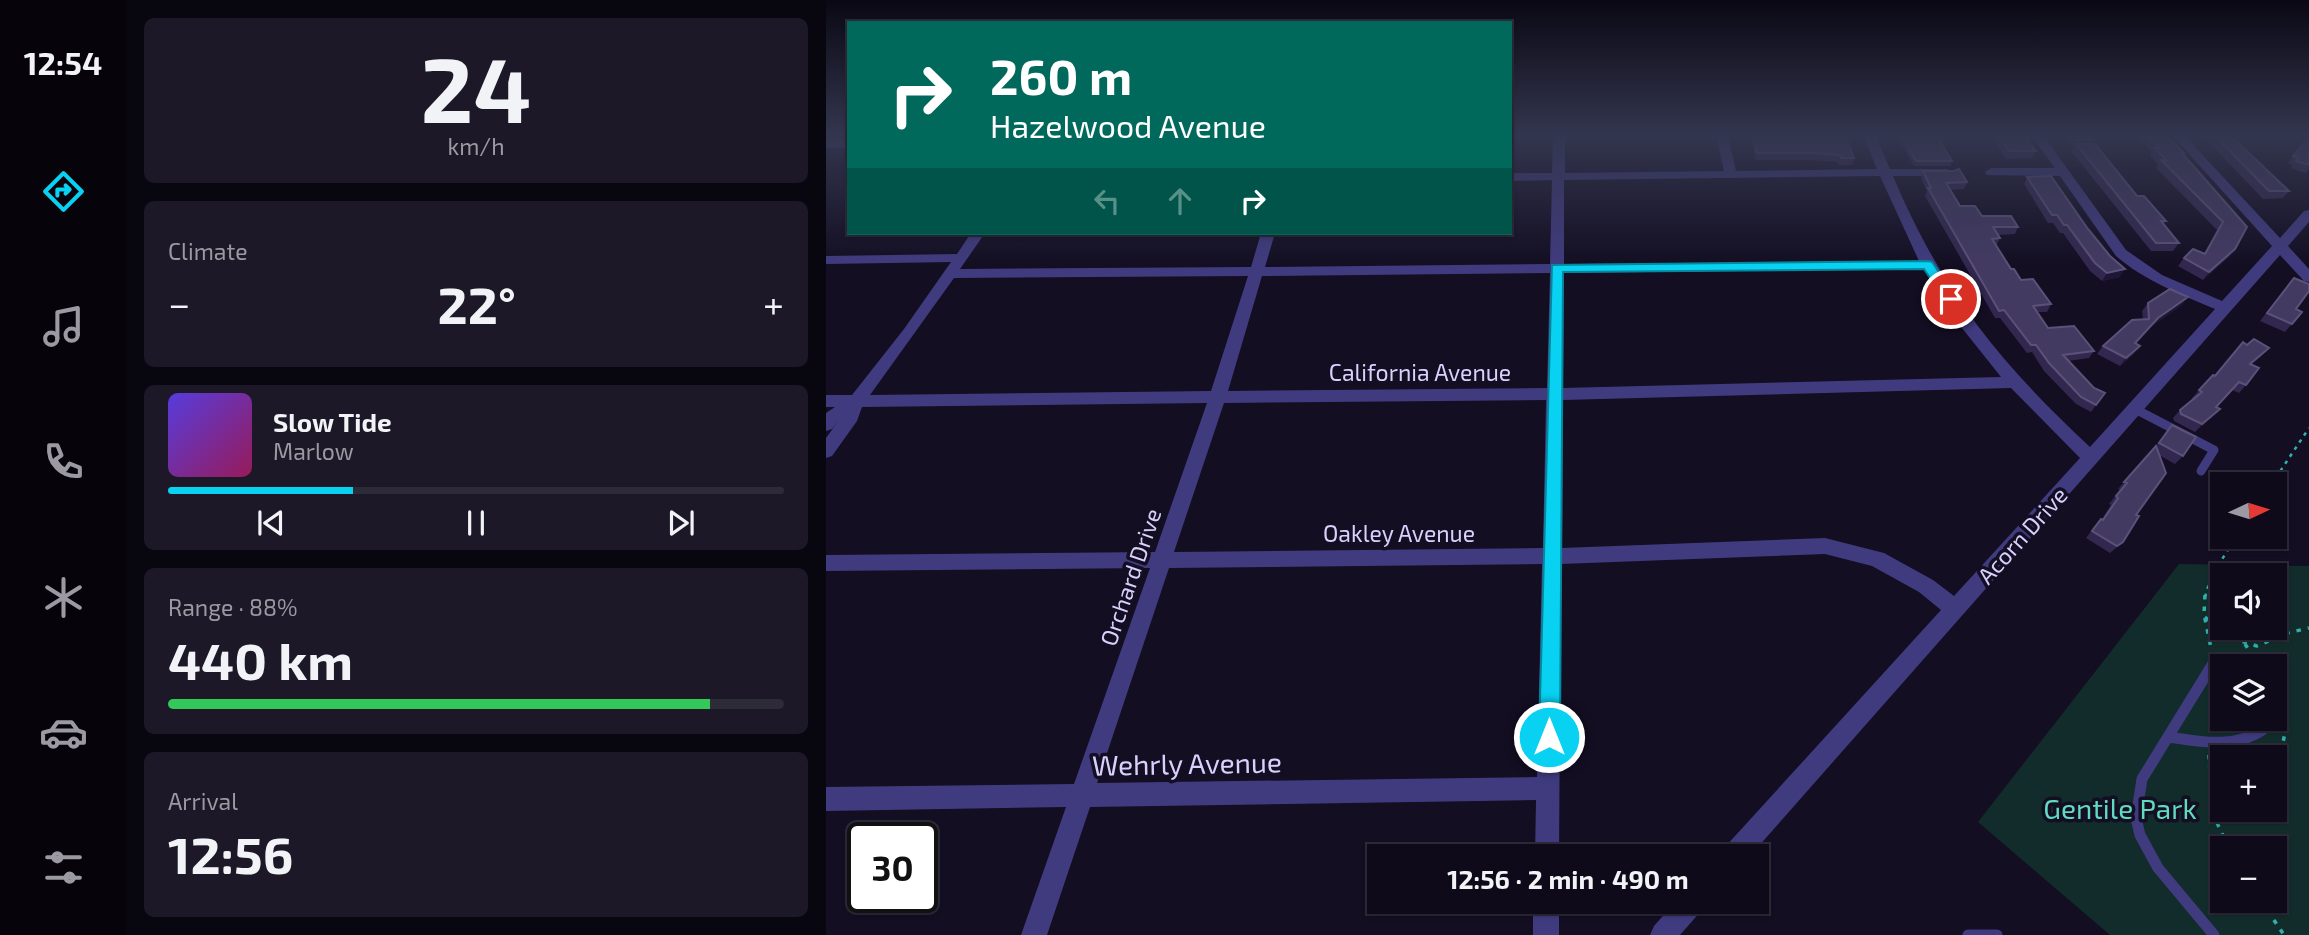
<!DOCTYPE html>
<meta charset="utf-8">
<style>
:root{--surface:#0e0a1a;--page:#1c1827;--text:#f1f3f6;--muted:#9b9aa2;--line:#2e2b39;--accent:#08d1f2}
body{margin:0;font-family:"Exo 2",sans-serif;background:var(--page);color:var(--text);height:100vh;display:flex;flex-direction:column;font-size:26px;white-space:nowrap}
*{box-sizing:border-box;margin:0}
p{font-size:23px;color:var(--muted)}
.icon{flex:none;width:38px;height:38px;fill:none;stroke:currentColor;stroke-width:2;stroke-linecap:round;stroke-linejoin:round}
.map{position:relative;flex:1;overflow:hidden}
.details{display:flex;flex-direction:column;gap:18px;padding:18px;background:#08060e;width:700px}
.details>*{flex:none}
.banner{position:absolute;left:21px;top:21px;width:665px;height:214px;border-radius:0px;box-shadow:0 2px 5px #0004,0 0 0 2px var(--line);background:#00695c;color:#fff;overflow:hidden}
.needle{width:46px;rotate:86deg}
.fabs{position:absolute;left:1384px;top:472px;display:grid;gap:14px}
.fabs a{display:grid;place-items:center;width:77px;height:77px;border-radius:0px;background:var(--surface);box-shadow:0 2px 5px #0004,0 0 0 2px var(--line);font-size:35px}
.speed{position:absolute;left:21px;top:822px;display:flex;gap:14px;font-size:35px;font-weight:700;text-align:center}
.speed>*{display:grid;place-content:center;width:91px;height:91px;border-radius:50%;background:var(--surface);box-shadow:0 2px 5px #0004,0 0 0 2px var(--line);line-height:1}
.speed .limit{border:4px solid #111;border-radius:10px;background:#fff;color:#111}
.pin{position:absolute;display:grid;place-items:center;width:60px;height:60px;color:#fff;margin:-30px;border:4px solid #fff;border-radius:50%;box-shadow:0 2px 7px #0007}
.me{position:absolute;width:77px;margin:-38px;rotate:0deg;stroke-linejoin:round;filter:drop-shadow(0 0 5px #0008)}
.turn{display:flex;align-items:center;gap:24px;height:147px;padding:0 28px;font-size:32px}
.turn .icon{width:91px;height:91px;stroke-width:2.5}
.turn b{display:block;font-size:49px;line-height:60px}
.lanes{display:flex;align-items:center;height:66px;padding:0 28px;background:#0003;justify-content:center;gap:35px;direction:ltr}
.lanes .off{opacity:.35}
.big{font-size:52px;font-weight:700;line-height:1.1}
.details .card{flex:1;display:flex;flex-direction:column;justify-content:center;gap:10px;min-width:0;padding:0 24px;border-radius:10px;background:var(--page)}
.details .dial{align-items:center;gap:0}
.dial b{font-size:91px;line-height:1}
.song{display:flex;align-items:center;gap:21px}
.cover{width:84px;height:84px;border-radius:10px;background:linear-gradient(135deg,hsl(250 70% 55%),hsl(330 70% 35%))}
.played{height:7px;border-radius:4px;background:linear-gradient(90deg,var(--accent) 30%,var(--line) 30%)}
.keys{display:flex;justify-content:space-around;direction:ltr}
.heat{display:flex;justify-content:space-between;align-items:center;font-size:38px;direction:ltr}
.charge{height:10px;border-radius:5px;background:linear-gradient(90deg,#34c759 88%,var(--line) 0)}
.trip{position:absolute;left:541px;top:844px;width:402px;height:70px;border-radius:0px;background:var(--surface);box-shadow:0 2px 5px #0004,0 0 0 2px var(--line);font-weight:700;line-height:70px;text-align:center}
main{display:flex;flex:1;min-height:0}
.tab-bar{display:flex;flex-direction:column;width:126px;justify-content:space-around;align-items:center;background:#06040a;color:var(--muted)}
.tab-bar .icon{width:49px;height:49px}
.tab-bar .active{color:var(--accent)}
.tab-bar b{font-size:32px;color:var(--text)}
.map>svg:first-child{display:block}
</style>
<main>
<nav class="tab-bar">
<b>12:54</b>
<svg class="icon active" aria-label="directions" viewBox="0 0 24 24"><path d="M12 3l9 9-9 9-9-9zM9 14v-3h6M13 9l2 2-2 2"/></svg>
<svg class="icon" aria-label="music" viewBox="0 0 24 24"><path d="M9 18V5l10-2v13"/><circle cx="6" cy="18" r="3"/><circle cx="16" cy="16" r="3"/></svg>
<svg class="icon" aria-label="phone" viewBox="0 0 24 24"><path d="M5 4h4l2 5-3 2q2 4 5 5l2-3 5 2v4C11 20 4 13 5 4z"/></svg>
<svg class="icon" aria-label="climate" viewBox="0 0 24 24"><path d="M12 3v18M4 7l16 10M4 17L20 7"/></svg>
<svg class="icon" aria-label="car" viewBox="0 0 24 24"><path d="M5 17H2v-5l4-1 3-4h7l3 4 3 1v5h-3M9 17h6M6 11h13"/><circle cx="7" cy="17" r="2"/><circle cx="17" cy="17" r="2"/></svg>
<svg class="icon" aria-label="filters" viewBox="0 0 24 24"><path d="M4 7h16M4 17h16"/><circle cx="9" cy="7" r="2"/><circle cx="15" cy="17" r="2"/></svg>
</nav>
<section class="details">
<div class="card dial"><b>24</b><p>km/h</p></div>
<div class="card"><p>Climate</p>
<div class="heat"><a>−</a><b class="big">22°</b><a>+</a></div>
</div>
<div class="card">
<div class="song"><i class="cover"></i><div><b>Slow Tide</b><p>Marlow</p></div></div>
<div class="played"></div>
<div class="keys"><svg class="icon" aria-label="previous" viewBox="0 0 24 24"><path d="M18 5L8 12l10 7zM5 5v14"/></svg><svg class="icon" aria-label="pause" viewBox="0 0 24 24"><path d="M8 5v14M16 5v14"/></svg><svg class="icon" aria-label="next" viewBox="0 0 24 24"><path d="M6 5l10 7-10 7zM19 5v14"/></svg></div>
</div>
<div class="card"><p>Range · 88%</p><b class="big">440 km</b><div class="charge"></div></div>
<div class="card"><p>Arrival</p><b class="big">12:56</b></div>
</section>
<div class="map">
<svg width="1483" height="935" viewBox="0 0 1483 935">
<rect width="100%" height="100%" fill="#130e22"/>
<path fill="#122c2c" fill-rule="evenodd" d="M1353,564L1483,566V935H1284L1152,822ZM1396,576H1449V628H1396ZM1396,667H1449V719H1396ZM1396,758H1449V810H1396ZM1396,849H1449V901H1396Z"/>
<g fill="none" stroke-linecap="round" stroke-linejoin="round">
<path stroke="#32b0ae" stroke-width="2.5" stroke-dasharray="3.5 5" stroke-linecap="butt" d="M1445,485L1483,428
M1379,597L1385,577L1410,537"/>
<path stroke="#32b0ae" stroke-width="3.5" stroke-dasharray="4.5 7" stroke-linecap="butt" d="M1379,595L1378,614L1385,648
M1379,617L1401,637L1431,646L1461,633L1483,628
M1419,644L1434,667
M1383,755L1386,812L1403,849
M1432,758L1453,753C1463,730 1460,714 1449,692
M1384,759L1396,758
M1435,901L1458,935"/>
<path stroke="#403b7f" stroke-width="9" d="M1309,409L1388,450L1375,471"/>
<path stroke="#403b7f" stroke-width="11" d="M1343,737C1376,742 1409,749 1438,729L1435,719
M1142,935H1171
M1388,935L1332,868L1314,835L1310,818L1316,779L1388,662L1396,668"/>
<path fill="#403b7f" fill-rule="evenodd" d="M727,135H739V173L898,171L890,135H902L910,171L1051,169L1037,135H1049L1064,169H1122L1124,172L1118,176H1067C1116,292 1173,362 1264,447L1389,309C1354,294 1319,281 1290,256L1234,176L1161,175L1159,172L1165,168H1229L1205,135H1217L1300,250L1336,275L1396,301L1446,246L1346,135H1358L1454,238L1478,211L1483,210V222L1462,246L1483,269V282L1478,281L1454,255L924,856H896L899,847L1115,610L1093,592L1046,566L999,554L735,564L733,856H709L710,800L264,807L221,935H195L240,807L0,811V787L248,784L324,568L0,571V555L329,552L381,403L36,407L31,421L6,456L0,458V438L13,420L6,429L0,431V413L9,407H0V395H26L78,329L125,262L0,264V256L131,254L145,233H159L134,269L425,267L435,233H449L439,267L724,264L726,180L684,181V173H726ZM1054,176L1093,261L738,264V180ZM1098,269L1132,323L1175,377L737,388L738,273ZM724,273L721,388L402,391L436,276ZM422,276L385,391L44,395L128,278ZM1185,388L1254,458L1128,596L1107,580L1058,553L999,538L736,548L737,400ZM720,400L717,548L348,552L398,403ZM716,564L711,777L271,783L343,568Z
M0,140H23V148H0Z
M707,901H733V935H707Z
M850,901H879L876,910L854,935H824L828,926Z"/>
</g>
<path fill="#32284f" d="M924,135H1019L1028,158L1026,165H1013L1012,162L985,160H930Z
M1070,135H1114L1118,140L1116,145L1126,161L1124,166H1088Z
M1163,135H1198L1210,151L1206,158L1180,159Z
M1237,135H1263L1267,140L1265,144L1311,196L1340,221L1337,224L1353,243L1347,251H1325L1246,152L1248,148Z
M1309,135H1340L1358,153L1357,154L1421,227L1403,257L1377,280L1352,266L1358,258L1378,254L1391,230L1330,168L1332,164L1324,155L1326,152Z
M1376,135H1404L1463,191L1457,198L1437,199Z
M1483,137V169L1479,173L1465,168L1467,165L1462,163Z
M1097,171L1141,182L1138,189L1124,190L1134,206L1156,216L1192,227L1189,234L1172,235L1174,238L1170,246L1185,269L1195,280L1225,304L1221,312H1211L1222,328L1268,351L1263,358L1242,361L1268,388L1279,393L1265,412L1250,404L1218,371L1206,352L1201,353L1174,318H1169L1099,196L1101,191L1095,179Z
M1201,177L1294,277L1276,281L1264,271L1237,233H1234L1227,223H1222L1198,184Z
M1461,286L1470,309L1476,312L1459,332L1434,321Z
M1322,303L1356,305L1326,326L1310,344L1308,354L1294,366L1271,354L1277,346L1317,319L1316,311Z
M1436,356L1425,364L1420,385L1413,393L1406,390L1390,407L1386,417L1369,432L1348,421L1347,418L1354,410L1367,399L1366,398L1387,375L1389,376Z
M1346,425L1357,456L1349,464L1333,455L1310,515L1297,542L1284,553L1260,538L1269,526L1276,519L1285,505L1283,504L1294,490L1292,489L1326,451Z"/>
<path fill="#1e1635" d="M1409,249L1403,257L1377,280L1383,272Z
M1299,269L1294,277L1276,281L1281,273Z
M1362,297L1356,305L1326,326L1303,351L1332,318Z
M1314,346L1308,354L1294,366L1300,358Z
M1443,348L1436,356L1416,372L1424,364Z
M1394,409L1386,417L1369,432L1376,424Z"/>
<path fill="#433a62" stroke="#5b527a" stroke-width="2" d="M927,135H1019L1028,158H1015L1014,155L986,153H931Z
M1075,135H1114L1118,140H1113L1126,161H1090Z
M1172,135H1198L1210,151H1183Z
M1248,135H1263L1267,140H1252Z
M1321,135H1340L1358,153H1356L1421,227L1409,249L1383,272L1358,258L1367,249L1379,254L1397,222L1335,160H1340L1329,148H1334Z
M1388,135H1404L1463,191H1443Z
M1483,137V165L1470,161L1473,157L1467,156Z
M1250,144H1269L1311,196H1318L1340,221H1335L1353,243H1330Z
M1133,169L1141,182L1120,183L1134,206H1149L1156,216H1185L1192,227H1167L1174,238L1166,239L1185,269H1188L1195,280L1207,279L1225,304L1207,306L1222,328L1248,326L1268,351L1237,355L1268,388L1279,393L1270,405L1255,397L1223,363L1210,345H1205L1178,310L1173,311L1102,188H1105L1097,171H1128Z
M1225,176L1262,229L1284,256L1299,269L1281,273L1269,263L1241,225H1238L1231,215H1226L1201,177Z
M1468,278L1483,284V291L1470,309L1476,312L1466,324L1441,313Z
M1344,289L1362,297L1332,318L1309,343L1314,346L1300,358L1277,346L1306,320L1323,319L1322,303Z
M1428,339L1443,348L1424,364L1433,368L1420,385L1413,382L1390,407L1394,409L1376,424L1355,414L1354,410L1376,392L1373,390L1387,375L1389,376L1417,342L1421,345Z
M1346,425L1370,437L1357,456L1333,443Z
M1330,446L1340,473L1310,515L1313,516L1297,542L1291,546L1266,531L1275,519L1277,520L1292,498L1290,496L1301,483L1298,482Z"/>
<linearGradient id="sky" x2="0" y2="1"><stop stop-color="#0a0813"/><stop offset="0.51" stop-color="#33364f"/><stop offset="1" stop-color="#33364f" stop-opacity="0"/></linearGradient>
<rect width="1483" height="266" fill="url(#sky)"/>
<path fill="#08d1f2" stroke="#05889d" stroke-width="2" d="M1102,261L1106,262L1129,296V302H1120L1098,269L737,272L734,737L731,744L723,747L716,744L713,737L726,265Z"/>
<g text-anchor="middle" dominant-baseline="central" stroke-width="7" stroke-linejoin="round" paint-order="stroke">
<g font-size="23" fill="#d8d1fd" stroke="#130e22">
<text x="594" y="372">California Avenue</text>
<text x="573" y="533">Oakley Avenue</text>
<text transform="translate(1196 535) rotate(-48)">Acorn Drive</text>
<text transform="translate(304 577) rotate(-71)">Orchard Drive</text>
</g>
<g font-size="28" fill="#d8d1fd" stroke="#130e22">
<text transform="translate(361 763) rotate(-1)">Wehrly Avenue</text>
</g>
<g font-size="28" fill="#5fdbc1" stroke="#130e22">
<text x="1294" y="808">Gentile Park</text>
</g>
</g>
</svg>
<div class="fabs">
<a><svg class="needle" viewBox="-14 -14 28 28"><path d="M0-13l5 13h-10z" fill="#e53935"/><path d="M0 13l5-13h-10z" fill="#9b9aa2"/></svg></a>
<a><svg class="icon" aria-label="sound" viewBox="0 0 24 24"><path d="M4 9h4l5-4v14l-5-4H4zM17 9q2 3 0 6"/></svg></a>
<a><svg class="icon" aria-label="layers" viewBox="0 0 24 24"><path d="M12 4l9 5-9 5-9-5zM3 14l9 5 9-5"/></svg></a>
<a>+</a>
<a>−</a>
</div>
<div class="speed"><div class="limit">30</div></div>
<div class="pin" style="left:1125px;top:299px;background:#d93025"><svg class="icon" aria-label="arrive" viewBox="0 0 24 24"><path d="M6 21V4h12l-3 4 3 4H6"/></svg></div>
<svg class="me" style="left:723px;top:737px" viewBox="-20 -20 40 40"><circle r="17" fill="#08d1f2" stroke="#fff" stroke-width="3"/><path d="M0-11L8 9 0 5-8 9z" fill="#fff"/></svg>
<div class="trip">12:56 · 2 min · 490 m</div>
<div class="banner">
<div class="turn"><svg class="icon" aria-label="right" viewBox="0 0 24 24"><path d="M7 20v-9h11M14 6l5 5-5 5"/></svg><div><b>260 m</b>Hazelwood Avenue</div></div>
<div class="lanes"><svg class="icon off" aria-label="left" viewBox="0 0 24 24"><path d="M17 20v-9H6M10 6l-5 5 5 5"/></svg><svg class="icon off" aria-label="ahead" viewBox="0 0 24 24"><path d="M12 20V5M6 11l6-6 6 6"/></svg><svg class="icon" aria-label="right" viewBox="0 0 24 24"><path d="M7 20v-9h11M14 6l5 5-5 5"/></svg></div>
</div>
</div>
</main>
